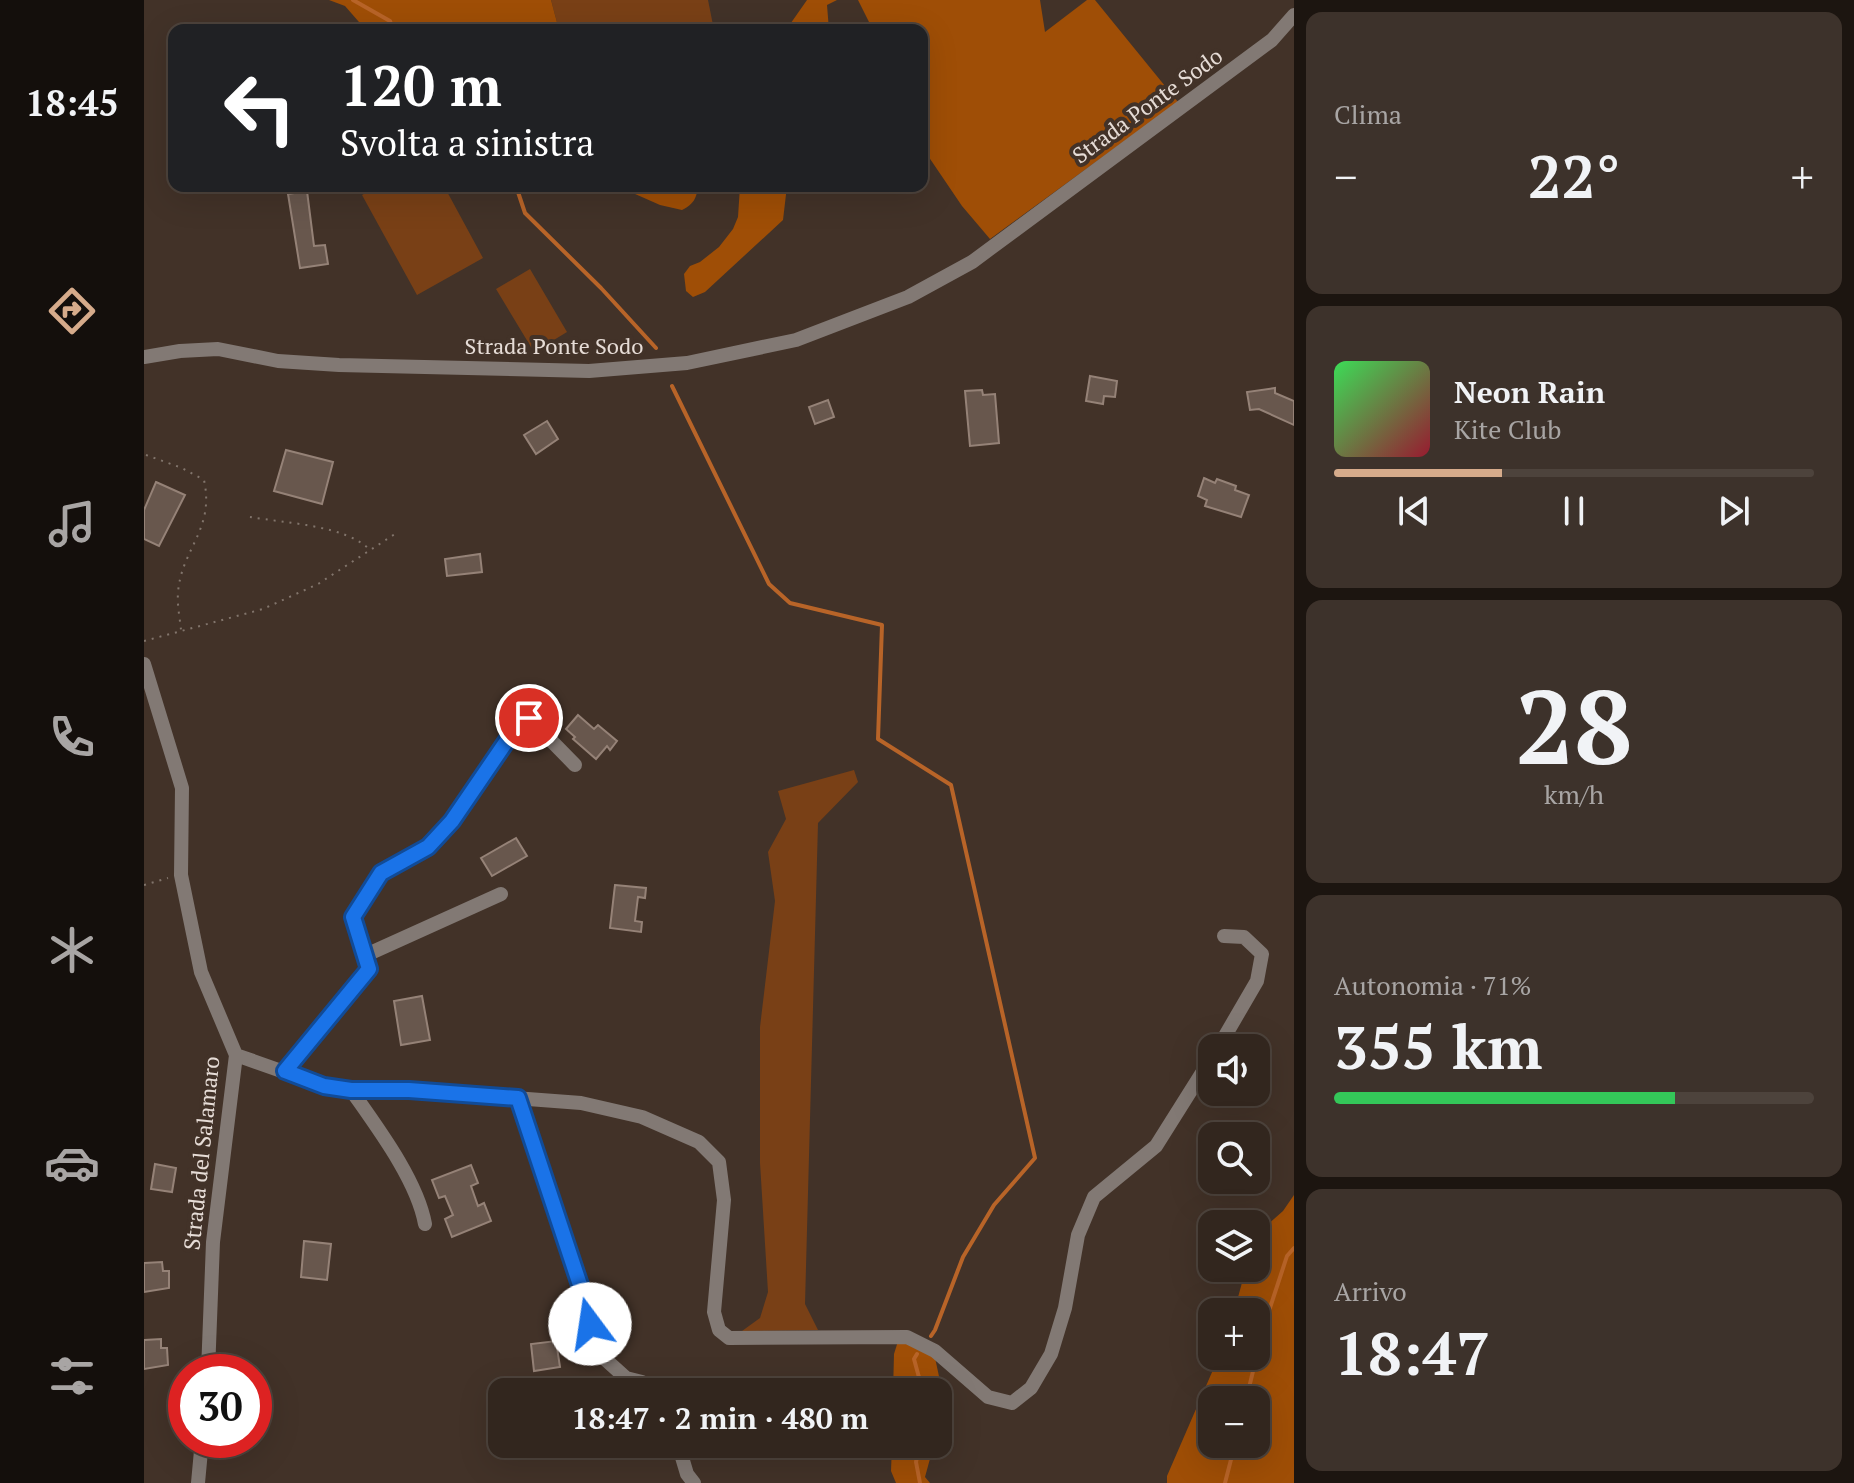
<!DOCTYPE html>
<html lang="it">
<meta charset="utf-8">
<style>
:root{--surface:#32261e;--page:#3d322b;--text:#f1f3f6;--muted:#a8a5a4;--line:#4d433c;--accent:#d6ab8b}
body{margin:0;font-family:"PT Serif",serif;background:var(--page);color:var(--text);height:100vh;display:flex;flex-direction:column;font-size:30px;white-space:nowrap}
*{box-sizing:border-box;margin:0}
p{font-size:26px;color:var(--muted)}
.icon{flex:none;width:44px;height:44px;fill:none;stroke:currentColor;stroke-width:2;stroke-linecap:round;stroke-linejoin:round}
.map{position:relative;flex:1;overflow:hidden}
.details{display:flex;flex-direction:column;gap:12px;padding:12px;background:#1c1510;width:560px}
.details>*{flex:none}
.hud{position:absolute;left:24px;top:24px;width:760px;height:168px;border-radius:16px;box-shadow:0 8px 32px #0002,0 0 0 2px var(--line);background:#202124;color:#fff;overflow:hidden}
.buttons{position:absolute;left:1054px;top:1034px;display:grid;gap:16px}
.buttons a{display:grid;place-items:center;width:72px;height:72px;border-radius:16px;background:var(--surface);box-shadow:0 8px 32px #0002,0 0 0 2px var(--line);font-size:40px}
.speed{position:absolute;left:24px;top:1354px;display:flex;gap:16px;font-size:40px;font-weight:700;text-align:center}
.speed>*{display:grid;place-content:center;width:104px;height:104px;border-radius:50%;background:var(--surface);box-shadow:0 8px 32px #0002,0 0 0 2px var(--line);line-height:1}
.speed .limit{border:12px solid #d22;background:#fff;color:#111}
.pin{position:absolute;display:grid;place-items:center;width:68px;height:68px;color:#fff;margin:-34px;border:4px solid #fff;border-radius:50%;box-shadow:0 2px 8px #0007}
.me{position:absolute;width:88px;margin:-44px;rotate:346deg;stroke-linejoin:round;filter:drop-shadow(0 0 6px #0008)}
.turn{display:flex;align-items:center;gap:28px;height:168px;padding:0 40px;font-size:36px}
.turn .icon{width:104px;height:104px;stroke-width:2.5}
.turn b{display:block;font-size:56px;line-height:68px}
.big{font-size:60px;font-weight:700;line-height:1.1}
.details .card{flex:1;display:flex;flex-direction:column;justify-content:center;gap:12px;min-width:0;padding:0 28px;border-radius:16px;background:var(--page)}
.details .dial{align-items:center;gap:0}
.dial b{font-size:104px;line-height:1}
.song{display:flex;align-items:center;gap:24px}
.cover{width:96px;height:96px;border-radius:12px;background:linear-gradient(135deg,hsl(130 70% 55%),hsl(350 70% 35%))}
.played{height:8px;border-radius:4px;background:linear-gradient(90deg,var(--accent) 35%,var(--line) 35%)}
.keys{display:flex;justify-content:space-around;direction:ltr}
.heat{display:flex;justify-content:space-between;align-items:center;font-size:44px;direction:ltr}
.charge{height:12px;border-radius:6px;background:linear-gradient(90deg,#34c759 71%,var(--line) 0)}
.trip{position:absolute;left:344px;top:1378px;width:464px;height:80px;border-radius:16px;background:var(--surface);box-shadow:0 8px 32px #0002,0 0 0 2px var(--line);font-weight:700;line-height:80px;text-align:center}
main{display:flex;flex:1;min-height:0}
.tab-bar{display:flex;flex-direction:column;width:144px;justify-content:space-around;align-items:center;background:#140f0c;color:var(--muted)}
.tab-bar .icon{width:56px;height:56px}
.tab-bar .active{color:var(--accent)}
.tab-bar b{font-size:36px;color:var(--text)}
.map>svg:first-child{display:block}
</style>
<main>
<nav class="tab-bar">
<b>18:45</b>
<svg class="icon active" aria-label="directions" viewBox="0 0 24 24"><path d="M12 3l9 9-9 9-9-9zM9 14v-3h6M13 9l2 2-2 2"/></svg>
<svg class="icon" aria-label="music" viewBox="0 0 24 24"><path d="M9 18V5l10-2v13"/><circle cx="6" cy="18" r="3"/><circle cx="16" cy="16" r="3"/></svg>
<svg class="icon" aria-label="phone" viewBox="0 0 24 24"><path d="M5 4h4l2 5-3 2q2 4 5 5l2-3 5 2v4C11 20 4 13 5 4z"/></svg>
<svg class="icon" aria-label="climate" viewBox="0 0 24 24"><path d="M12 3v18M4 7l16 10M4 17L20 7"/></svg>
<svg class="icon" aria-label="car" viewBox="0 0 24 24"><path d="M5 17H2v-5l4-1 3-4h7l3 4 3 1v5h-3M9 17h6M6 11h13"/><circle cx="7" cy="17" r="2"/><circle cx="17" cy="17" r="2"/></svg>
<svg class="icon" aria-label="filters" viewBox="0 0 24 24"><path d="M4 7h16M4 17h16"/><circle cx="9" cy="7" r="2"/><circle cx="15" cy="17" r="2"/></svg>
</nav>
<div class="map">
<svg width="1150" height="1483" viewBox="0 0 1150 1483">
<rect width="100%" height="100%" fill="#423228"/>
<path fill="#794016" d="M407,0H564L570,30H415Z
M234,186H300L339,258L273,295L218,195Z
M386,269L423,332L390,352L352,289Z
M710,770L714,782L674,823L661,1304L674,1330L598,1331L616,1318L624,1292L616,1163V1027L631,901L624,852L642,819L634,791Z"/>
<path fill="#9f4e06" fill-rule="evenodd" d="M185,0H407L415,30H222L201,6Z
M663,0H693L683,5L685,30H642Z
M714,0H896L901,32L943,0H951L1034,102L846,239L818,206L778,147V30H729Z
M473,186H554C553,198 549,205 538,210L516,205Z
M596,186H643L639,220L561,292L549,297L542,291L540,274L546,266L556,262L575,247L589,229L594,217Z
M1150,1195V1483H1023V1476L1075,1356H1112V1312H1090L1102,1268H1112V1235L1139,1211ZM1068,1400H1112V1444H1068Z
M755,1338L790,1353L796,1381L794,1427V1392H749L750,1354Z
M748,1444H790L781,1477L786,1483H752L747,1471Z"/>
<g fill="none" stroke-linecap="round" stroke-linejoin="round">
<path stroke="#b86428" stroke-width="4" d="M209,0L246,21L249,30
M372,186L381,213L457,288L512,348
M528,386L625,584L646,603L738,625L734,739L807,785L891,1158L850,1205L819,1257L791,1330L787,1336
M773,1354L770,1359L779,1392
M1102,1400L1120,1326L1143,1256L1150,1248
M776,1483L772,1462L776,1444
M1081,1483L1091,1444"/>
</g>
<path fill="#68574d" stroke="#958277" stroke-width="2" d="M163,191L170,246L181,245L184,264L156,268L144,194Z
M946,376L973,381L971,397L960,396L959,404L942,401Z
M1131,388V393L1150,401V425L1115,409L1106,410L1103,392Z
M838,390L839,395L851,394L855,443L826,446L821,391Z
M684,400L690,417L671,424L665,407Z
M403,421L414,439L392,454L380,435Z
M142,450L189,462L178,504L130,491Z
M1060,478L1071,483L1073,479L1092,486L1091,490L1105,495L1097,517L1061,506L1063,500L1054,496Z
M12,482L41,495L15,546L0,539V510Z
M336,554L338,572L303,576L301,559Z
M434,715L450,729L454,725L473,741L466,750L463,746L452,759L429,739L431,737L422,729Z
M372,838L383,856L348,876L337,858Z
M471,885L502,888L501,898L494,897L491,921L498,922L497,932L466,928Z
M278,996L286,1040L257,1045L250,1001Z
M11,1164L32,1168L28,1192L7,1189Z
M327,1165L334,1183L327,1186L334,1206L340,1203L347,1221L308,1237L301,1219L309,1215L301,1196L295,1198L288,1180Z
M160,1241L187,1244L183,1280L157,1277Z
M18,1262L19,1271H25V1288L0,1292V1263Z
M17,1339V1348H23L24,1365L0,1369V1340Z
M412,1341L416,1367L390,1371L387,1344Z"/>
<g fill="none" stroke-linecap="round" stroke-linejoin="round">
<path stroke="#82756c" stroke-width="2" stroke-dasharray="2 6" stroke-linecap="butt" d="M2,455L38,468L60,480C71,530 37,549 34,593C33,605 36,619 37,630
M106,517C140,523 202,525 226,550
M0,641L119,609L174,584L254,532
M0,885L24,878"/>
<path stroke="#827974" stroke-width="14" d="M0,357L36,351L74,349L134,361L195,365L445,371L543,363L652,340L764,297L828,262L1128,40L1150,15
M0,664L38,788L37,875L57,972L92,1055L69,1242L64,1372
M222,955L357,894
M1074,1048L1113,981L1118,954L1100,937L1080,936
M92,1055L180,1086L207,1090C233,1127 273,1180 281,1224
M141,1071L225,969L209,917L237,873L284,847L308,821L377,720L385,718L431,765
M207,1090H265L437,1103L498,1117L555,1142L575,1162L580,1200L570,1312L575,1330L585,1338L763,1337L791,1351L844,1397L868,1403L887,1388L907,1354L921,1308L934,1235L950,1197L1012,1146L1068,1057
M374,1098L440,1297L451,1350L482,1378L498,1382L511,1392
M534,1444L543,1474L550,1483
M54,1483L58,1440"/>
</g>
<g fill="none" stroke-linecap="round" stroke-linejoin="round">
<defs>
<path id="route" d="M385,718L377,720L308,821L284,847L237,873L209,917L225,969L141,1071L180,1086L207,1090H265L374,1098L440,1297L446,1324"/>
</defs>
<use href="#route" stroke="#114b97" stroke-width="20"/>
<use href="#route" stroke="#1a73e8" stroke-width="14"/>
</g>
<g text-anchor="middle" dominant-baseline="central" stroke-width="8" stroke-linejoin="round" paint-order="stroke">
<g font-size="22" fill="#e6dcd6" stroke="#423228">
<text transform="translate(1003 105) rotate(-36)">Strada Ponte Sodo</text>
<text x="410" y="345">Strada Ponte Sodo</text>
<text transform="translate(57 1153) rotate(-84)">Strada del Salamaro</text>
</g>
</g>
</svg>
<div class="buttons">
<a><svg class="icon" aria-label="sound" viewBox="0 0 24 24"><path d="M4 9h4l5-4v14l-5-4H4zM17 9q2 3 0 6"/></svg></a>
<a><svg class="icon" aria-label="search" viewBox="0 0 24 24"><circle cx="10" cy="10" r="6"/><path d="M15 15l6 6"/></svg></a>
<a><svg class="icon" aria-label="layers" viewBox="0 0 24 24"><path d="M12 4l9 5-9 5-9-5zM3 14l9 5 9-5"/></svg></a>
<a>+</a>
<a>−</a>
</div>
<div class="speed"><div class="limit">30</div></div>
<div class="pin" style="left:385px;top:718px;background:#d93025"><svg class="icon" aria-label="arrive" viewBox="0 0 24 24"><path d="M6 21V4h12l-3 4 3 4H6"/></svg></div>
<svg class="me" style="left:446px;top:1324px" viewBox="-20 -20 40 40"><circle r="19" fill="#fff"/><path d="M0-13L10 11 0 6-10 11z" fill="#1a73e8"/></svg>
<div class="trip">18:47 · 2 min · 480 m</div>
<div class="hud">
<div class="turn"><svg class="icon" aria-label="left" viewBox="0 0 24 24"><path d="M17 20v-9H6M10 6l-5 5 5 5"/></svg><div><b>120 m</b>Svolta a sinistra</div></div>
</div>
</div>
<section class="details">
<div class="card"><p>Clima</p>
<div class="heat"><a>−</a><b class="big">22°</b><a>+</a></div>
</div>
<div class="card">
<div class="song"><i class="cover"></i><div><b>Neon Rain</b><p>Kite Club</p></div></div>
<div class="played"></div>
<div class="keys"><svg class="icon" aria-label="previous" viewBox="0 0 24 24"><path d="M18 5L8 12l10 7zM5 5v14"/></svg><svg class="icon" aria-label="pause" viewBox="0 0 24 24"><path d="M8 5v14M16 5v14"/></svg><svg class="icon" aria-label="next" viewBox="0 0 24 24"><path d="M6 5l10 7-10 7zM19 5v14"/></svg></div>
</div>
<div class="card dial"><b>28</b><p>km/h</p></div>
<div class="card"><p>Autonomia · 71%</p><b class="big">355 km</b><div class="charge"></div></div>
<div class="card"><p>Arrivo</p><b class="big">18:47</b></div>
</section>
</main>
